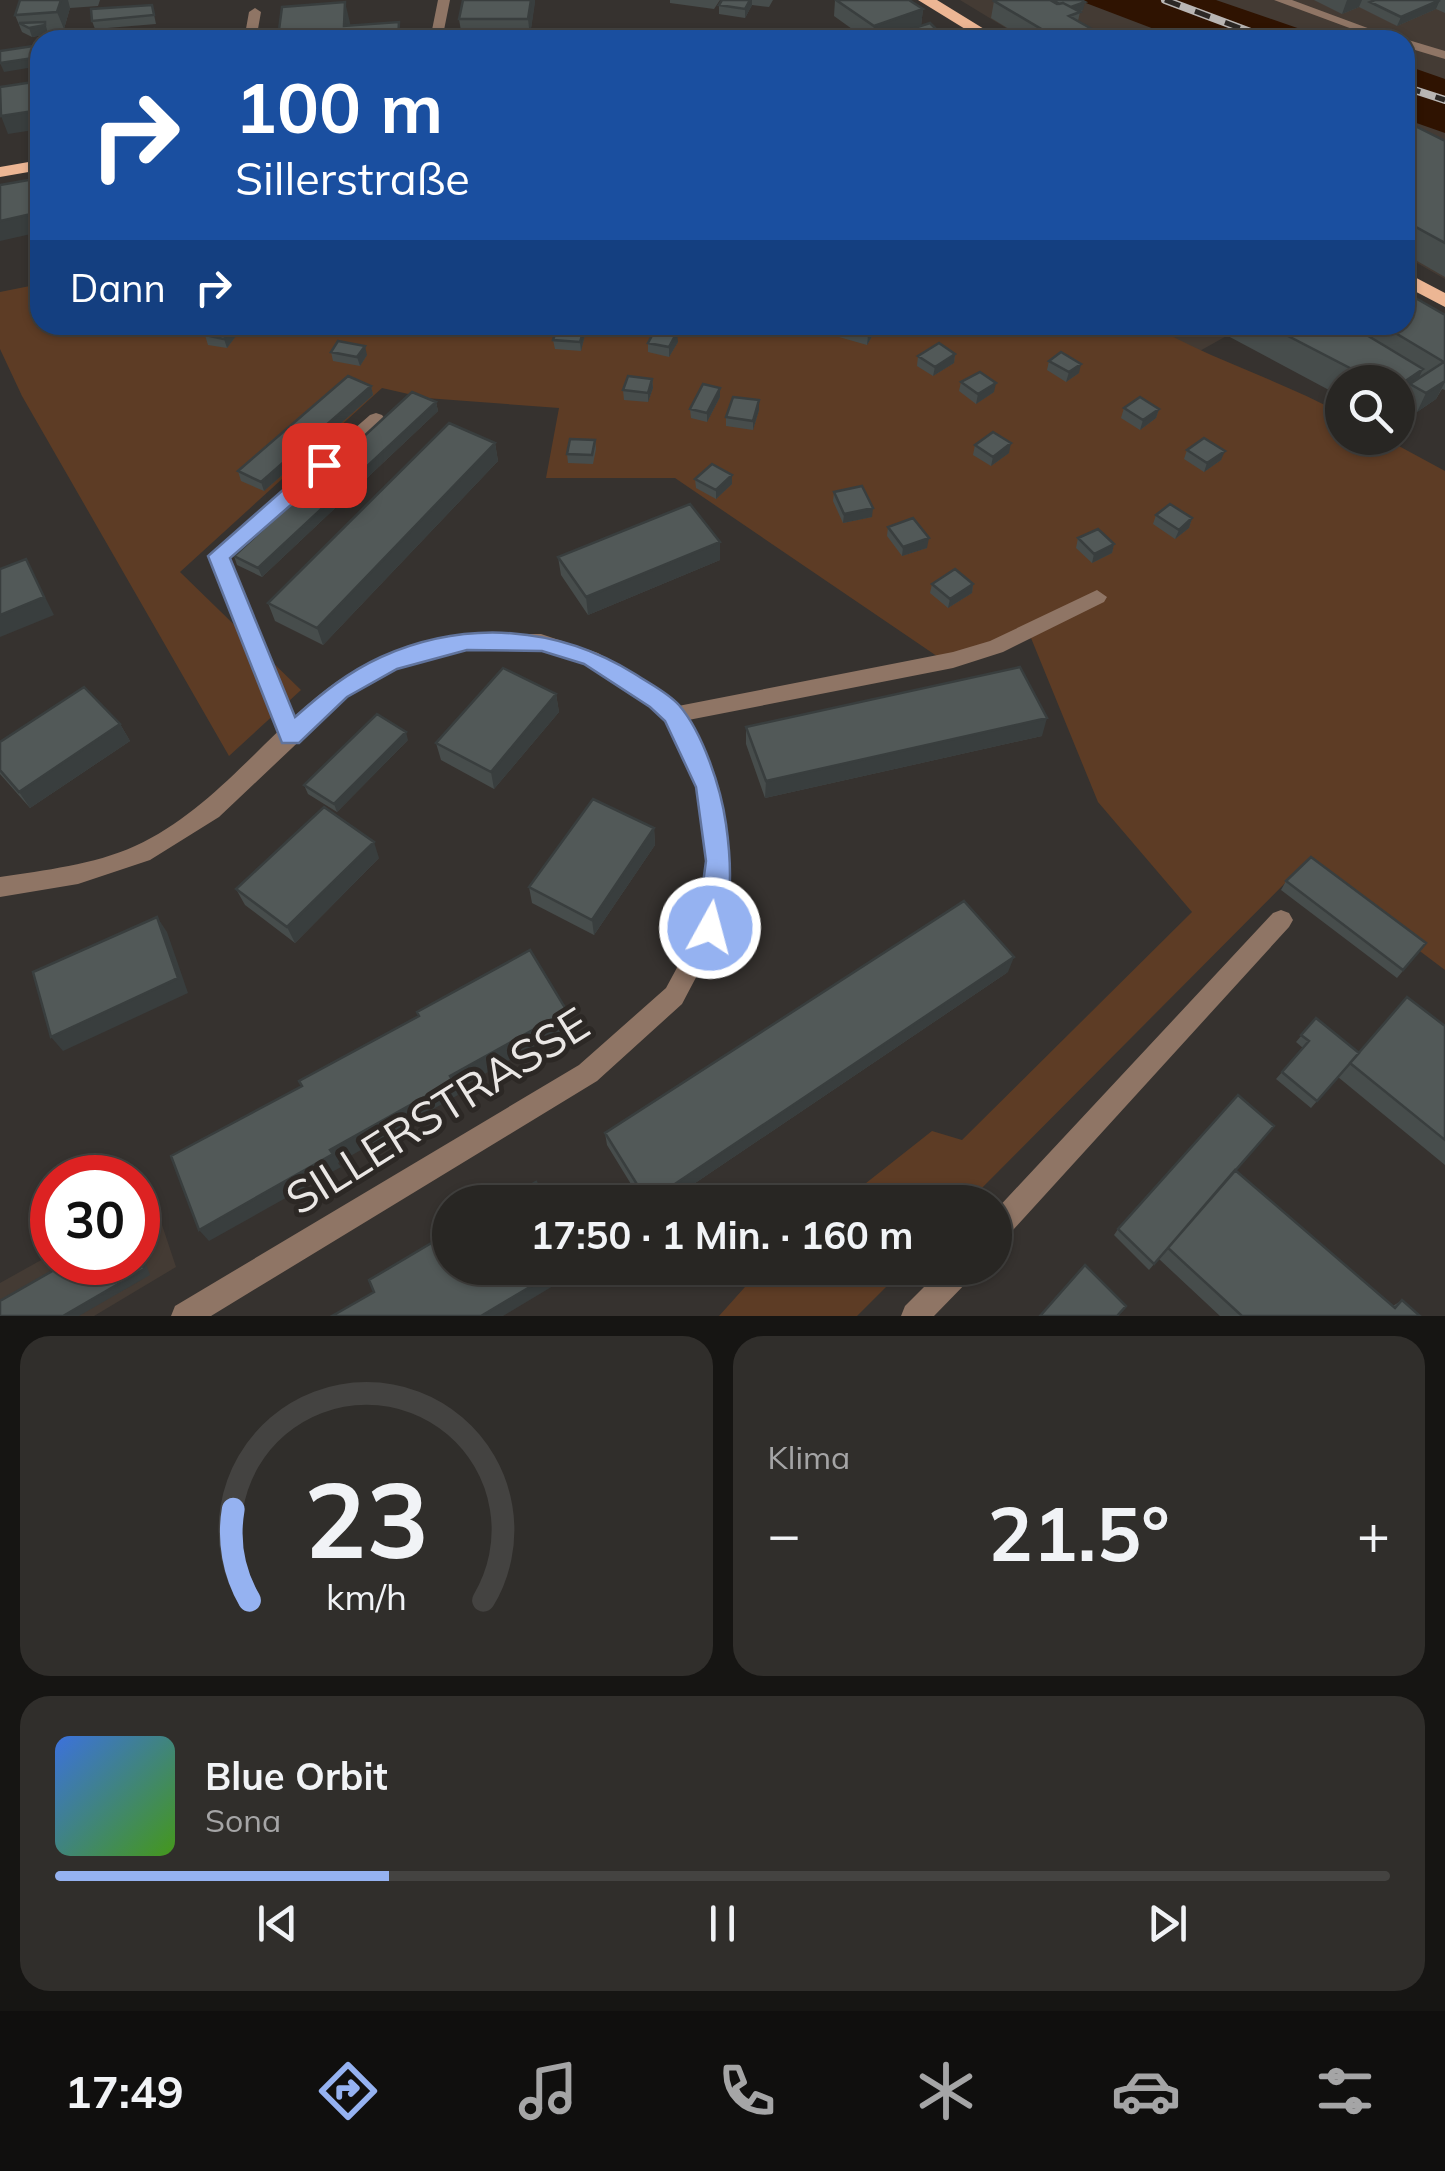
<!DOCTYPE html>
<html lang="de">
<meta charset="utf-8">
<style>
:root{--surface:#282623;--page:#302e2b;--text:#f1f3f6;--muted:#a5a5a6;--line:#444341;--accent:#95b2f1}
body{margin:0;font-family:Mulish,sans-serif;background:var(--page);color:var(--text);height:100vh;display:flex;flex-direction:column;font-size:38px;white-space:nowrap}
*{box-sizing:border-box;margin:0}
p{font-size:32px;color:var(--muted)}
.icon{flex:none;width:55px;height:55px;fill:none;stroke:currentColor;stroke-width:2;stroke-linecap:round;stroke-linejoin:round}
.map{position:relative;height:1316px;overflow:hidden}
.details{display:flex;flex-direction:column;gap:20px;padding:20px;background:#161513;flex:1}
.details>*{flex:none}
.hud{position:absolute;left:30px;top:30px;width:1385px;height:305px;border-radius:30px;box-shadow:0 2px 8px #0004,0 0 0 2px var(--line);background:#1a4fa0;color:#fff;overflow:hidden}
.fabs{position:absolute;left:1325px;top:365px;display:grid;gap:20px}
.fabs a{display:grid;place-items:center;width:90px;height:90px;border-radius:50%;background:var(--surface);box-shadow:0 2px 8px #0004,0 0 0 2px var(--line);font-size:50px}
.speed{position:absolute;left:30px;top:1155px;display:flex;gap:20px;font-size:50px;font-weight:700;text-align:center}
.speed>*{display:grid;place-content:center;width:130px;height:130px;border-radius:50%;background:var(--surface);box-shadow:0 2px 8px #0004,0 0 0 2px var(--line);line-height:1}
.speed .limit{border:15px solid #d22;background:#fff;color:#111}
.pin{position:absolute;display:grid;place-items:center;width:85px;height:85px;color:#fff;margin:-42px;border-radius:20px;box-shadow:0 5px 15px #0006}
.me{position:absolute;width:110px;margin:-55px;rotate:7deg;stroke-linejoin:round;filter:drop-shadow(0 0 8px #0008)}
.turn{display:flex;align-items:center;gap:35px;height:210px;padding:0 40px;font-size:45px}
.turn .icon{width:130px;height:130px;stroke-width:2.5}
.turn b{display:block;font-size:70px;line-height:85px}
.then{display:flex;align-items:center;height:95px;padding:0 40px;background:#0003;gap:20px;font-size:38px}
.big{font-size:75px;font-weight:700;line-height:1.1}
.details .widget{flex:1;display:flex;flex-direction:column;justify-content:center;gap:15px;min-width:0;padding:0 35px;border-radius:30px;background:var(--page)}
.details .dial{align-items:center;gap:0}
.dial svg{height:260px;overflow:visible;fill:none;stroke:var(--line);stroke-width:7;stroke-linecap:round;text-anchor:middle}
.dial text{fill:var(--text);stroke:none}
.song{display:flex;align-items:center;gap:30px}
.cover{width:120px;height:120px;border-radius:15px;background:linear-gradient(135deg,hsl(220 70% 55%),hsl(100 70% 35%))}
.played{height:10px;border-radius:5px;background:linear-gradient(90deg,var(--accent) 25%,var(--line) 25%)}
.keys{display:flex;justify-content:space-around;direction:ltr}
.heat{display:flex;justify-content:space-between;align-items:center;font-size:55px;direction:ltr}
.details .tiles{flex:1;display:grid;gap:20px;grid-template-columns:1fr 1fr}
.widget:last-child{grid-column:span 2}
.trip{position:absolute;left:432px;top:1185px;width:580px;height:100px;border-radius:50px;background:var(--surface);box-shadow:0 2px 8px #0004,0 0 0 2px var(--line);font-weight:700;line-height:100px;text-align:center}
.menu{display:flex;height:160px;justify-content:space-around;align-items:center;background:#100f0e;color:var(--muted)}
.menu .icon{width:70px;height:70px}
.menu .current{color:var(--accent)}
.menu b{font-size:45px;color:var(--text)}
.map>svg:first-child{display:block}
</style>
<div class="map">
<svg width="1445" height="1316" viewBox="0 0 1445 1316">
<rect width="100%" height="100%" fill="#36322f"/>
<path fill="#443b34" d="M960,0H1445V279L1405,256V40H1026Z
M1151,325H1246L1198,352Z
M153,1198L176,1267L94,1316H0V1283L52,1254V1262H138V1206Z"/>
<path fill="#5d3c25" d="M40,284V325H1151C1212,360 1280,380 1342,414V438H1384L1445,471V970L1304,864L968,1202H842L932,1131L962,1140L1192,912L1098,802L1031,638L950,665L675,478H546L559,408L426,398L382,388L180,572L301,690L229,756L22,396L0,349V292Z
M762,1268H905L857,1316H719Z"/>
<path fill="#2f1301" d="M1078,0H1216L1332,40H1183Z
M1405,65L1445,79V133L1405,119Z"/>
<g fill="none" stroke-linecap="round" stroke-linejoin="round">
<path fill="#8f7565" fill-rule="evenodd" d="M438,0H450L442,40H430Z
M1274,0H1292L1400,40H1382Z
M255,8L261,12L256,40H244L249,12Z
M1405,39L1445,51V59L1405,47V40H1402Z
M376,413L382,415L385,419L382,423L229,557L300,736L297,742H283L280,736L210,555L370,415Z
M1097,590L1107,597L1104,602L1003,652L953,668L673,723L666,721L663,715L666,709L673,707L953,652L990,641Z"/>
<path fill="#8f7565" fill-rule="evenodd" d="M467,634H541L598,653L665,694L680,709L719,787L730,861L722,928L682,1004L597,1081L211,1316H171L175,1306L579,1065L666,988L699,927L708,861L697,787L665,720L651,706L584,663L541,650H467L397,668L346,697L219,817L150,860L78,884L0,897V877C45,870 93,865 135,846C214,810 263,736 331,686C371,656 420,647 467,634Z
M1281,910L1289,913L1293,920L1289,927L1004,1240L995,1244V1211L1273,913Z
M943,1268H975L971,1278L934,1316H901L905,1306Z"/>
<path fill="#ecb694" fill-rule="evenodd" d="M918,0H937L1002,40H983Z
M40,160V170L0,177V167Z
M1405,272L1445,293V307L1405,286Z"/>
<defs>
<path id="rail" d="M1165,0L1272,40
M1405,87L1445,100"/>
</defs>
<use href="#rail" stroke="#b9b6b4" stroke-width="8"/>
<use href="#rail" stroke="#2c2825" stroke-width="5" stroke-dasharray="16" stroke-linecap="butt"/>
</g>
<path fill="#474d4c" d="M20,0H100L98,6L70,8L64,29L48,31V34L32,37L22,32L15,15Z
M463,0H535L530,35L462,37L459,19Z
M670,0H720L714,9L670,3Z
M722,0H773L769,7L752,5L745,18L719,14V5Z
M835,0H909L923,9L921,26L947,40H788L859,34L834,16Z
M1314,0H1445V13L1436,9L1397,26L1359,7L1342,14Z
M994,1L1083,10L1080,12L1078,21L1088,40H1027L991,18Z
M152,5L156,24L95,29L92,21Z
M1405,121L1445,141V277L1405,254Z
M1445,315V390L1442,389L1436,399L1417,412L1402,401L1398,404V382H1342V397L1228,336L1230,330L1223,325H1405Z
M212,325H236L239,332L227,348L208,345L205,335Z
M796,325H819L817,336L796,334Z
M840,328L874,333L867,345L839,337Z
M585,335L581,351L555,349L553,340Z
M678,342L669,357L648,352V343Z
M331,352L367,355L360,366L333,361Z
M955,354L954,363L933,376L917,366L918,356Z
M1049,361L1079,373L1066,382L1047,370Z
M652,379L653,388L648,402L624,400L623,390Z
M961,382L994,392L976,404L959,391Z
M371,386L373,395L264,491L241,481L238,471Z
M720,388V397L707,422L691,418L690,409Z
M759,400V410L753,430L726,426V417Z
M436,402L438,411L262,577L237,565L234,556Z
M1124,408L1159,409L1156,418L1140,430L1121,418Z
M595,440L596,449L593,464L568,463L567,454Z
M495,443L498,461L323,645L275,621L268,603Z
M975,445L1009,453L991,466L973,455Z
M1187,450L1221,460L1204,472L1184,459Z
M695,479L732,484L716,499L696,488Z
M834,492L872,517L843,523L833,501Z
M1156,515L1192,518L1189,528L1175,539L1153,524Z
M888,527L927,548L902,556L887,536Z
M1078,538L1114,544L1112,553L1092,563L1076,548Z
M720,542V560L588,615L561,575L558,557Z
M932,584H973L972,593L948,608L930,593Z
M556,694L559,712L494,789L441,760L436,743Z
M120,724L130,741L30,808L0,774V742Z
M746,727L1042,736L765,798L746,744Z
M408,740L337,812L308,794L304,785Z
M654,828L655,845L594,935L532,903L529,887Z
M379,858L295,943L245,905L236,889Z
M1286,881L1426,943L1397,978L1281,890Z
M1008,972L667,1202H642L607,1145L605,1133Z
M1316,1018L1359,1053L1445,1026V1165L1338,1077L1311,1108L1276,1079L1303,1048L1296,1042Z
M1236,1170L1393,1306L1402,1300L1420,1316H1220L1159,1259L1161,1256L1149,1270L1114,1235L1118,1229Z"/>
<path fill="#393e3e" d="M61,0H68L70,8L64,29L57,12Z
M531,0H535V3L530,36L528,19Z
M750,0H752V5L745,18V9Z
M1347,0H1362L1359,7L1342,14Z
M1440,0L1436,9L1397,26L1401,17Z
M345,2L351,27L344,26Z
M1085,2L1083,10L1065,17L1067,8Z
M923,9L921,26L884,40H872L874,26Z
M45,22L48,34L32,37L29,28Z
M1090,28L1088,40H1061Z
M40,57V66L4,72L0,63Z
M40,110V129L8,134L1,116Z
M40,212V232L0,241V221Z
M234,325H236L239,332L227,348L224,339Z
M874,325V333L867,345L868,336Z
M585,326V335L581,351L580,342Z
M677,332L678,342L669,357V347Z
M365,346L367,355L360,366L357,357Z
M955,354L954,363L933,376L935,367Z
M1081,364L1079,373L1066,382L1069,372Z
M1423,369L1415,386L1410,384L1402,401L1398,404V386Z
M1445,374V382L1436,399L1417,412L1426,393Z
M652,379L653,388L648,402V393Z
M996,383L994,392L976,404L978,394Z
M371,386L373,395L264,491L261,482Z
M720,388V397L707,422V413Z
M759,400V410L753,430V421Z
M436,402L438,411L262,577L258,568Z
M1159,409L1156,418L1140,430L1143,420Z
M495,443L498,461L323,645L317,628Z
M1011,443L1009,453L991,466L993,457Z
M1225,451L1221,460L1204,472L1207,463Z
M732,475V484L716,499V490Z
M873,508L872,517L843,523L844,514Z
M1192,518L1189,528L1175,539L1179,530Z
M929,538L927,548L902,556L903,547Z
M720,542V560L588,615L586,597Z
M1114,544L1112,553L1092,563L1094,554Z
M26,559L54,615L0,637V615Z
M973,584L972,593L948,608L950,599Z
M556,694L559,712L494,789L491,772Z
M1047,718L1042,736L765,798L766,781Z
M120,724L130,741L30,808L19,792Z
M406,732L408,740L337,812L334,804Z
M654,828L655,845L594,935L592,920Z
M374,842L379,858L295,943L287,927Z
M157,917L167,932L188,993L63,1051L51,1037Z
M1014,957L1008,972L667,1202H648Z
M567,1011L570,1026L456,1090L458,1095L338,1163L341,1167L209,1241L199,1230L450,1076Z
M138,1241L150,1275L79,1316H63L138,1252Z
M562,1268H577L578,1271L503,1316H481Z"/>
<path fill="#525958" stroke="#393e3e" stroke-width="2.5" d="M20,0H61L57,12L15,15Z
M463,0H531L528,19H459Z
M722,0H750L745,9L719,5Z
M836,0H909L923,9L874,26Z
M996,0H1050L1057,4L1063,3L1080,12L1069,16L1090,28L1060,40L994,1Z
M1053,0H1081L1085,2L1071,7L1063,3L1059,4Z
M1375,0H1440L1401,17L1370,2Z
M345,2L344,26L399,22L398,40H250L251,32L279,30L282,7Z
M152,5L154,15L92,21L91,9Z
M45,22V25L29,28L19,23Z
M930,23L947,40H886L884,38L879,40H788L789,31L873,34L882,31L890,36Z
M154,29L156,40H121V35Z
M718,33H740L739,40H689V38L718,39Z
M505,34L609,36V40H503Z
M40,45V57L0,63V51Z
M40,81V110L1,116L0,87Z
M1405,121L1445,141V243L1405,221Z
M40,178V212L0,221V185Z
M1405,292L1445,315V381L1426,393L1410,384L1444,362L1382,325H1405Z
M212,325H234L224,339L205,335Z
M558,325L585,326L580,342L553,340Z
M842,325H874L868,336L840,328Z
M1267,325H1350L1423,369L1398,386V382H1377Z
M656,328L677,332L669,347L648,343Z
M338,341L365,346L357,357L331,352Z
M939,343L955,354L935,367L918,356Z
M1061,352L1081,364L1069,372L1049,361Z
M980,372L996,383L978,394L961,382Z
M348,376L371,386L261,482L238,471Z
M628,376L652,379L648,393L623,390Z
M703,384L720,388L707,413L690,409Z
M412,392L436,402L258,568L234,556Z
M733,397L759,400L753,421L726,417Z
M1140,397L1159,409L1143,420L1124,408Z
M449,423L495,443L317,628L268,603Z
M993,432L1011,443L993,457L975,445Z
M1204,438L1225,451L1207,463L1187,450Z
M570,439L595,440L592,455L567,454Z
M712,464L732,475L716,490L695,479Z
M862,486L873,508L844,514L834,492Z
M690,504L720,542L586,597L558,557Z
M1170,504L1192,518L1179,530L1156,515Z
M913,518L929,538L903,547L888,527Z
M1098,529L1114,544L1094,554L1078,538Z
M26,559L44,597L0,615V569Z
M955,569L973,584L950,599L932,584Z
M1020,667L1047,718L766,781L746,727Z
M503,668L556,694L491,772L436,743Z
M84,687L120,724L19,792L0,770V742Z
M377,714L406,732L334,804L304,785Z
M593,799L654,828L592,920L529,887Z
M324,807L374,842L287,927L236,889Z
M1311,857L1426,943L1403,970L1286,881Z
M964,901L1014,957L648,1202L605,1133Z
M157,917L178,978L51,1037L33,972Z
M530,950L567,1011L450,1076L453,1081L330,1150L333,1154L199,1230L171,1156L302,1086L299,1081L419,1016L417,1012Z
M1407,997L1445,1026V1140L1350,1063Z
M1316,1018L1359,1053L1317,1101L1282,1072L1309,1041L1301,1035Z
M1238,1095L1274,1126L1154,1264L1118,1229Z
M1235,1170L1395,1308L1402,1300L1420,1316H1242L1168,1248Z
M536,1182L546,1202H501Z
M450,1232V1268H562L481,1316H332L374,1292L369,1280Z
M138,1252L144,1269L63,1316H0V1301L68,1262H138Z
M1085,1265L1126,1306L1117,1316H1040Z"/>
<path fill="#95b2f1" stroke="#61749d" stroke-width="2.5" d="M324,458L331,460V470L230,558L295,717C322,693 348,672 381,657C466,619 558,626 635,674C650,684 667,692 679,705C703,733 721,788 726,824C731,859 734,904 719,936L710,940L701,936L697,928L706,861L696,787L665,721L650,707L584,664L542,651L467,650L397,669L347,697L299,743H282L208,556L317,460Z"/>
<g text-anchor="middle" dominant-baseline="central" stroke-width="10" stroke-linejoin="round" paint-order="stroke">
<g font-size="45" fill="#eae7e5" stroke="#2c2825">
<text transform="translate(437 1110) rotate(-32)">SILLERSTRASSE</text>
</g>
</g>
</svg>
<div class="fabs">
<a><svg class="icon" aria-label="search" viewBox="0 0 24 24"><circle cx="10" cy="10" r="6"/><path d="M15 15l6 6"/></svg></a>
</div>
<div class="speed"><div class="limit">30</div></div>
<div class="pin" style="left:324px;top:465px;background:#d93025"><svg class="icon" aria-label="arrive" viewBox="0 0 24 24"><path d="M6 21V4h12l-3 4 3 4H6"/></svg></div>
<svg class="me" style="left:710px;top:928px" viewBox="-20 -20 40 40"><circle r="17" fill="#95b2f1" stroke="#fff" stroke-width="3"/><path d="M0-11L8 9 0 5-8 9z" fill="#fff"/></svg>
<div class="trip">17:50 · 1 Min. · 160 m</div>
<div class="hud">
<div class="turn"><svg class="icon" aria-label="right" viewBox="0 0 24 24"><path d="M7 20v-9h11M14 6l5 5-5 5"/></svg><div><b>100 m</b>Sillerstraße</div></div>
<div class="then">Dann<svg class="icon" aria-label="right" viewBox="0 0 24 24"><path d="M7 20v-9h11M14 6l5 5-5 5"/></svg></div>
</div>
</div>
<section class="details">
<div class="tiles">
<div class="widget dial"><svg viewBox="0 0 100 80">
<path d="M14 69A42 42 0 1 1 86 69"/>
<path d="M14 69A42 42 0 0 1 9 41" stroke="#95b2f1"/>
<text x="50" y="56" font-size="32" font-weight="700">23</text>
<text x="50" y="72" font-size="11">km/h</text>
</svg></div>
<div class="widget"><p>Klima</p>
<div class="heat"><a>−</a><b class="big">21.5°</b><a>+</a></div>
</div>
<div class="widget">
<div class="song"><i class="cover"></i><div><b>Blue Orbit</b><p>Sona</p></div></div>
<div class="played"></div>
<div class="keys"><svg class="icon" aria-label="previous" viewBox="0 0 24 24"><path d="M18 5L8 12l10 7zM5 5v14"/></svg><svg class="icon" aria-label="pause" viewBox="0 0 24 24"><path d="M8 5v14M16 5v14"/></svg><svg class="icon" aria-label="next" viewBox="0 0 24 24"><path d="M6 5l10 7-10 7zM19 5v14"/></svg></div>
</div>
</div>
</section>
<nav class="menu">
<b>17:49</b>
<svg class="icon current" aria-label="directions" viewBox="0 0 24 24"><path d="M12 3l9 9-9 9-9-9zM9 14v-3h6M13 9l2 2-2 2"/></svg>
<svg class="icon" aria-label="music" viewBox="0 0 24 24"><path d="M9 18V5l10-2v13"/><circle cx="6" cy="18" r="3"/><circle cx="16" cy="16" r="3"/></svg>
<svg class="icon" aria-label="phone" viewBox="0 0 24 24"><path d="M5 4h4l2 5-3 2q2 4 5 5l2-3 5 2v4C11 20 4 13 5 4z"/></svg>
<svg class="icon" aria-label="climate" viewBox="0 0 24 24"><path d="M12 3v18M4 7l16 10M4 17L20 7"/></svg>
<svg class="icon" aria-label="car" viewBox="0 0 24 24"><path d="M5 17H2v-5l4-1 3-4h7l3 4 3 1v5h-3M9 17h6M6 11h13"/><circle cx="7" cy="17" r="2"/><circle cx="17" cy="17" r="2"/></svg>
<svg class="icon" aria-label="filters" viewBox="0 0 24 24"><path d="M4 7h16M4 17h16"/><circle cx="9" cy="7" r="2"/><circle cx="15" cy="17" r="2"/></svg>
</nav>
